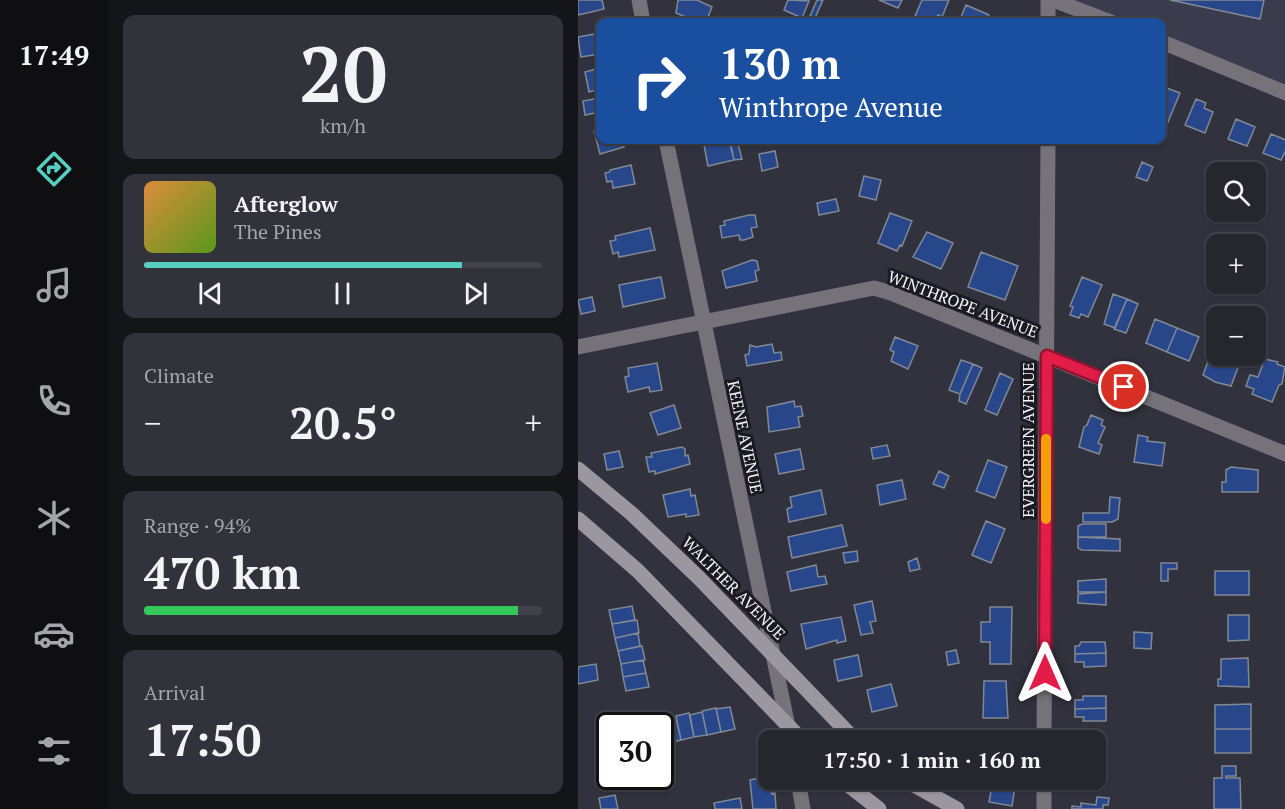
<!DOCTYPE html>
<meta charset="utf-8">
<style>
:root{--surface:#25262e;--page:#31323a;--text:#f1f3f6;--muted:#a3a5aa;--line:#42434a;--accent:#57cec2}
body{margin:0;font-family:"PT Serif",serif;background:var(--page);color:var(--text);height:100vh;display:flex;flex-direction:column;font-size:22px;white-space:nowrap}
*{box-sizing:border-box;margin:0}
p{font-size:20px;color:var(--muted)}
.icon{flex:none;width:33px;height:33px;fill:none;stroke:currentColor;stroke-width:2;stroke-linecap:round;stroke-linejoin:round}
.map{position:relative;flex:1;overflow:hidden}
.details{display:flex;flex-direction:column;gap:15px;padding:15px;background:#141519;width:470px}
.details>*{flex:none}
.guide{position:absolute;left:18px;top:18px;width:570px;height:126px;border-radius:12px;box-shadow:0 2px 4px #0004,0 0 0 2px var(--line);background:#1a4fa0;color:#fff;overflow:hidden}
.tools{position:absolute;left:628px;top:162px;display:grid;gap:12px}
.tools a{display:grid;place-items:center;width:60px;height:60px;border-radius:12px;background:var(--surface);box-shadow:0 2px 4px #0004,0 0 0 2px var(--line);font-size:30px}
.speed{position:absolute;left:18px;top:712px;display:flex;gap:12px;font-size:30px;font-weight:700;text-align:center}
.speed>*{display:grid;place-content:center;width:78px;height:78px;border-radius:50%;background:var(--surface);box-shadow:0 2px 4px #0004,0 0 0 2px var(--line);line-height:1}
.speed .limit{border:3px solid #111;border-radius:9px;background:#fff;color:#111}
.pin{position:absolute;display:grid;place-items:center;width:51px;height:51px;color:#fff;margin:-26px;border:3px solid #fff;border-radius:50%;box-shadow:0 2px 6px #0007}
.me{position:absolute;width:66px;margin:-33px;rotate:0deg;stroke-linejoin:round;filter:drop-shadow(0 0 4px #0008)}
.turn{display:flex;align-items:center;gap:21px;height:126px;padding:0 24px;font-size:27px}
.turn .icon{width:78px;height:78px;stroke-width:2.5}
.turn b{display:block;font-size:42px;line-height:51px}
.big{font-size:45px;font-weight:700;line-height:1.1}
.details .widget{flex:1;display:flex;flex-direction:column;justify-content:center;gap:9px;min-width:0;padding:0 21px;border-radius:12px;background:var(--page)}
.details .dial{align-items:center;gap:0}
.dial b{font-size:78px;line-height:1}
.song{display:flex;align-items:center;gap:18px}
.cover{width:72px;height:72px;border-radius:9px;background:linear-gradient(135deg,hsl(30 70% 55%),hsl(90 70% 35%))}
.played{height:6px;border-radius:3px;background:linear-gradient(90deg,var(--accent) 80%,var(--line) 80%)}
.keys{display:flex;justify-content:space-around;direction:ltr}
.heat{display:flex;justify-content:space-between;align-items:center;font-size:33px;direction:ltr}
.charge{height:9px;border-radius:4px;background:linear-gradient(90deg,#34c759 94%,var(--line) 0)}
.trip{position:absolute;left:180px;top:730px;width:348px;height:60px;border-radius:12px;background:var(--surface);box-shadow:0 2px 4px #0004,0 0 0 2px var(--line);font-weight:700;line-height:60px;text-align:center}
main{display:flex;flex:1;min-height:0}
.dock{display:flex;flex-direction:column;width:108px;justify-content:space-around;align-items:center;background:#0f0f12;color:var(--muted)}
.dock .icon{width:42px;height:42px}
.dock .current{color:var(--accent)}
.dock b{font-size:27px;color:var(--text)}
.map>svg:first-child{display:block}
</style>
<main>
<nav class="dock">
<b>17:49</b>
<svg class="icon current" aria-label="directions" viewBox="0 0 24 24"><path d="M12 3l9 9-9 9-9-9zM9 14v-3h6M13 9l2 2-2 2"/></svg>
<svg class="icon" aria-label="music" viewBox="0 0 24 24"><path d="M9 18V5l10-2v13"/><circle cx="6" cy="18" r="3"/><circle cx="16" cy="16" r="3"/></svg>
<svg class="icon" aria-label="phone" viewBox="0 0 24 24"><path d="M5 4h4l2 5-3 2q2 4 5 5l2-3 5 2v4C11 20 4 13 5 4z"/></svg>
<svg class="icon" aria-label="climate" viewBox="0 0 24 24"><path d="M12 3v18M4 7l16 10M4 17L20 7"/></svg>
<svg class="icon" aria-label="car" viewBox="0 0 24 24"><path d="M5 17H2v-5l4-1 3-4h7l3 4 3 1v5h-3M9 17h6M6 11h13"/><circle cx="7" cy="17" r="2"/><circle cx="17" cy="17" r="2"/></svg>
<svg class="icon" aria-label="filters" viewBox="0 0 24 24"><path d="M4 7h16M4 17h16"/><circle cx="9" cy="7" r="2"/><circle cx="15" cy="17" r="2"/></svg>
</nav>
<section class="details">
<div class="widget dial"><b>20</b><p>km/h</p></div>
<div class="widget">
<div class="song"><i class="cover"></i><div><b>Afterglow</b><p>The Pines</p></div></div>
<div class="played"></div>
<div class="keys"><svg class="icon" aria-label="previous" viewBox="0 0 24 24"><path d="M18 5L8 12l10 7zM5 5v14"/></svg><svg class="icon" aria-label="pause" viewBox="0 0 24 24"><path d="M8 5v14M16 5v14"/></svg><svg class="icon" aria-label="next" viewBox="0 0 24 24"><path d="M6 5l10 7-10 7zM19 5v14"/></svg></div>
</div>
<div class="widget"><p>Climate</p>
<div class="heat"><a>−</a><b class="big">20.5°</b><a>+</a></div>
</div>
<div class="widget"><p>Range · 94%</p><b class="big">470 km</b><div class="charge"></div></div>
<div class="widget"><p>Arrival</p><b class="big">17:50</b></div>
</section>
<div class="map">
<svg width="708" height="809" viewBox="0 0 708 809">
<rect width="100%" height="100%" fill="#31323e"/>
<path fill="#3a3b4d" d="M475,0H707V93L584,44V22H531Z"/>
<path fill="#28478b" stroke="#818895" stroke-width="1.5" d="M0,0H24L26,9L0,15Z
M100,0H119L134,7L128,22H120L98,13Z
M210,0L231,1L224,18L206,10Z
M239,0H245L237,18L232,16Z
M301,0H324L320,8Z
M344,0H371L364,17L360,15L357,21L337,16Z
M592,0H686L682,19Z
M388,5L411,15L408,22H381Z
M22,33V54L3,57L0,37Z
M22,68V89L11,92L7,72Z
M586,87L602,93L590,122L584,119V88Z
M22,98V112L7,115L5,101Z
M618,99L628,103L626,108L635,112L627,133L607,125Z
M658,119L677,127L669,146L650,139Z
M22,129V140H44L46,147L22,154L16,131Z
M693,134L708,140V150L703,160L685,153Z
M151,140L156,160L130,166L126,145Z
M159,140L164,159L156,160L152,141Z
M197,151L200,167L184,171L181,154Z
M564,162L575,167L569,181L558,177Z
M53,165L57,184L35,188L34,181L29,182L27,173L32,172V170Z
M286,176L303,180L298,200L281,196Z
M258,199L261,211L241,215L239,203Z
M312,213L334,221L324,246L322,245L319,251L300,243Z
M171,215H177L179,227L173,228L175,237L166,240H162L161,235L144,238L142,226L147,225L146,221Z
M72,228L77,250L41,257L40,252L35,254L32,241L38,240L37,236Z
M349,232L375,243L363,269L335,257Z
M403,252L440,266L427,300L390,287Z
M174,260L179,261L181,270L177,271L179,281L148,288L144,271Z
M83,277L87,298L45,307L41,285Z
M504,277L524,285L510,317L503,314L501,318L492,315L495,307L492,306Z
M535,294L549,299L537,328L526,324Z
M14,297L17,311L3,314L0,300Z
M549,299L560,304L548,333L536,329Z
M577,319L599,328L589,352L568,343Z
M599,328L621,337L611,361L589,352Z
M317,337L340,346L330,369L313,361L316,352L312,350Z
M194,344L196,353L203,352L204,360L169,366L167,355L171,354L172,345L178,347Z
M635,348L639,350V356H655L653,362L661,365L653,386L637,382L625,375Z
M687,359L700,362L699,364L707,367L704,384L701,385L694,402L674,394L676,389L668,386L672,375L680,377Z
M383,360L395,364L382,394L371,390Z
M79,363L84,390L72,392L71,387L50,392L47,377L51,376L50,368Z
M395,364L404,368L388,404L381,401L382,394Z
M422,373L435,379L419,415L407,410Z
M216,401L217,407L223,406L225,416L220,417L222,427L191,432L189,407Z
M96,405L103,428L80,435L72,413Z
M513,415L525,420L523,425L527,427L520,443L524,445L521,454L501,447L506,427L509,425Z
M560,435L570,437L569,441L587,443L584,466L556,462Z
M309,445L312,456L295,459L293,448Z
M104,447L107,449V456L110,455L112,464L77,474V471L71,472L68,457H74L73,453Z
M222,449L226,469L201,474L197,454Z
M41,451L45,467L29,470L26,454Z
M410,460L429,467L417,498L398,491Z
M653,467L680,470V492H644V482H648V470Z
M361,471L371,476L366,488L355,484Z
M324,480L328,499L302,505L299,485Z
M112,489L113,496L117,495L121,515L108,517V514L90,517L85,495Z
M243,490L248,514L211,522L209,509L214,507L212,497Z
M532,497L542,498L540,519L534,522H505V513H531Z
M408,521L427,529L413,563L394,555Z
M504,524H528V537H500V526Z
M264,525L269,546L214,558L210,537Z
M500,537L542,539V551L504,550L500,548Z
M279,551L280,561L267,563L265,553Z
M339,558L342,569L332,571L330,562Z
M583,563H599V569H590V581H583Z
M238,565L240,577L247,576L249,584L213,591L209,572Z
M637,571H671V595H637Z
M528,579V592H500V581Z
M528,592V605L500,603V594Z
M294,601L298,621L292,622L295,633L283,635L276,605Z
M54,606L57,620L34,624L31,610Z
M412,607H434L433,664H412V642H403V622H412Z
M650,615H671V640L650,641Z
M263,617L268,641L259,643V640L228,649L223,624Z
M59,620L61,633L37,638L34,624Z
M556,632L574,633L573,649L556,648Z
M60,633L62,646L40,651L37,638Z
M503,642H527L528,653L497,654V646H501Z
M64,646L67,660L43,664L40,651Z
M378,650L381,663L370,665L368,652Z
M528,653V666L506,667V662H497V654Z
M280,655L284,676L260,681L256,660Z
M670,658L671,687L640,686V679H643V659Z
M65,660L68,673L45,677L43,664Z
M18,664L20,680L0,684V667Z
M68,673L71,687L48,691L45,677Z
M406,681H428L430,718H405Z
M313,684L319,706L294,712L289,690Z
M505,696H528V708L497,709V700H505Z
M673,704V729H637V705Z
M152,707L157,729L143,732L138,709Z
M138,708L143,732L129,735L124,711Z
M528,708V721H505L506,717H497V709Z
M124,712L129,735L116,737L112,715Z
M111,713L116,737L103,740L98,716Z
M98,718L103,740L90,743L85,721Z
M85,721L90,743L82,744V726H72L71,723Z
M637,729H673V753H637Z
M518,751H528V766H518Z
M32,752V774L24,775L21,754Z
M518,766H528V776L518,775Z
M644,766H658V776H648V778H662L663,809H636V778H644Z
M190,776L194,794L197,793L198,809H175L172,780Z
M415,780L443,781L442,787L437,786L434,806L411,802Z
M37,795L40,809H23L21,798Z
M519,797L531,798L530,805H525V809H494V806L503,807V803L518,805Z
M162,798L164,809H137L136,803Z"/>
<g fill="none" stroke-linecap="round" stroke-linejoin="round">
<path stroke="#757379" stroke-width="15" d="M61,0L65,22
M475,0L533,22
M470,22V0
M584,42L708,93
M88,140L213,741
M0,347L296,288L313,293L708,454
M466,741L470,140
M220,780L225,809
M466,809V780"/>
<path stroke="#9a97a1" stroke-width="15" d="M0,469L54,514L121,578L278,741
M0,519L60,571L225,741
M264,780L301,809
M327,780L379,809"/>
</g>
<g fill="none" stroke-linecap="round" stroke-linejoin="round">
<defs>
<path id="route" d="M467,673L469,356L546,387"/>
</defs>
<use href="#route" stroke="#92132f" stroke-width="15"/>
<use href="#route" stroke="#e11d48" stroke-width="10"/>
<path stroke="#f59e0b" stroke-width="10" d="M468,519V439"/>
</g>
<g text-anchor="middle" dominant-baseline="central" stroke-width="6" stroke-linejoin="round" paint-order="stroke">
<g font-size="16" fill="#f4f4fc" stroke="#1a1a20">
<text transform="translate(385 304) rotate(21)">WINTHROPE AVENUE</text>
<text transform="translate(167 437) rotate(78)">KEENE AVENUE</text>
<text transform="translate(450 440) rotate(-90)">EVERGREEN AVENUE</text>
<text transform="translate(156 588) rotate(45)">WALTHER AVENUE</text>
</g>
</g>
</svg>
<div class="tools">
<a><svg class="icon" aria-label="search" viewBox="0 0 24 24"><circle cx="10" cy="10" r="6"/><path d="M15 15l6 6"/></svg></a>
<a>+</a>
<a>−</a>
</div>
<div class="speed"><div class="limit">30</div></div>
<div class="pin" style="left:546px;top:387px;background:#d93025"><svg class="icon" aria-label="arrive" viewBox="0 0 24 24"><path d="M6 21V4h12l-3 4 3 4H6"/></svg></div>
<svg class="me" style="left:467px;top:673px" viewBox="-20 -20 40 40"><path d="M0-17L14 15 0 8-14 15z" fill="#e11d48" stroke="#fff" stroke-width="4"/></svg>
<div class="trip">17:50 · 1 min · 160 m</div>
<div class="guide">
<div class="turn"><svg class="icon" aria-label="right" viewBox="0 0 24 24"><path d="M7 20v-9h11M14 6l5 5-5 5"/></svg><div><b>130 m</b>Winthrope Avenue</div></div>
</div>
</div>
</main>
